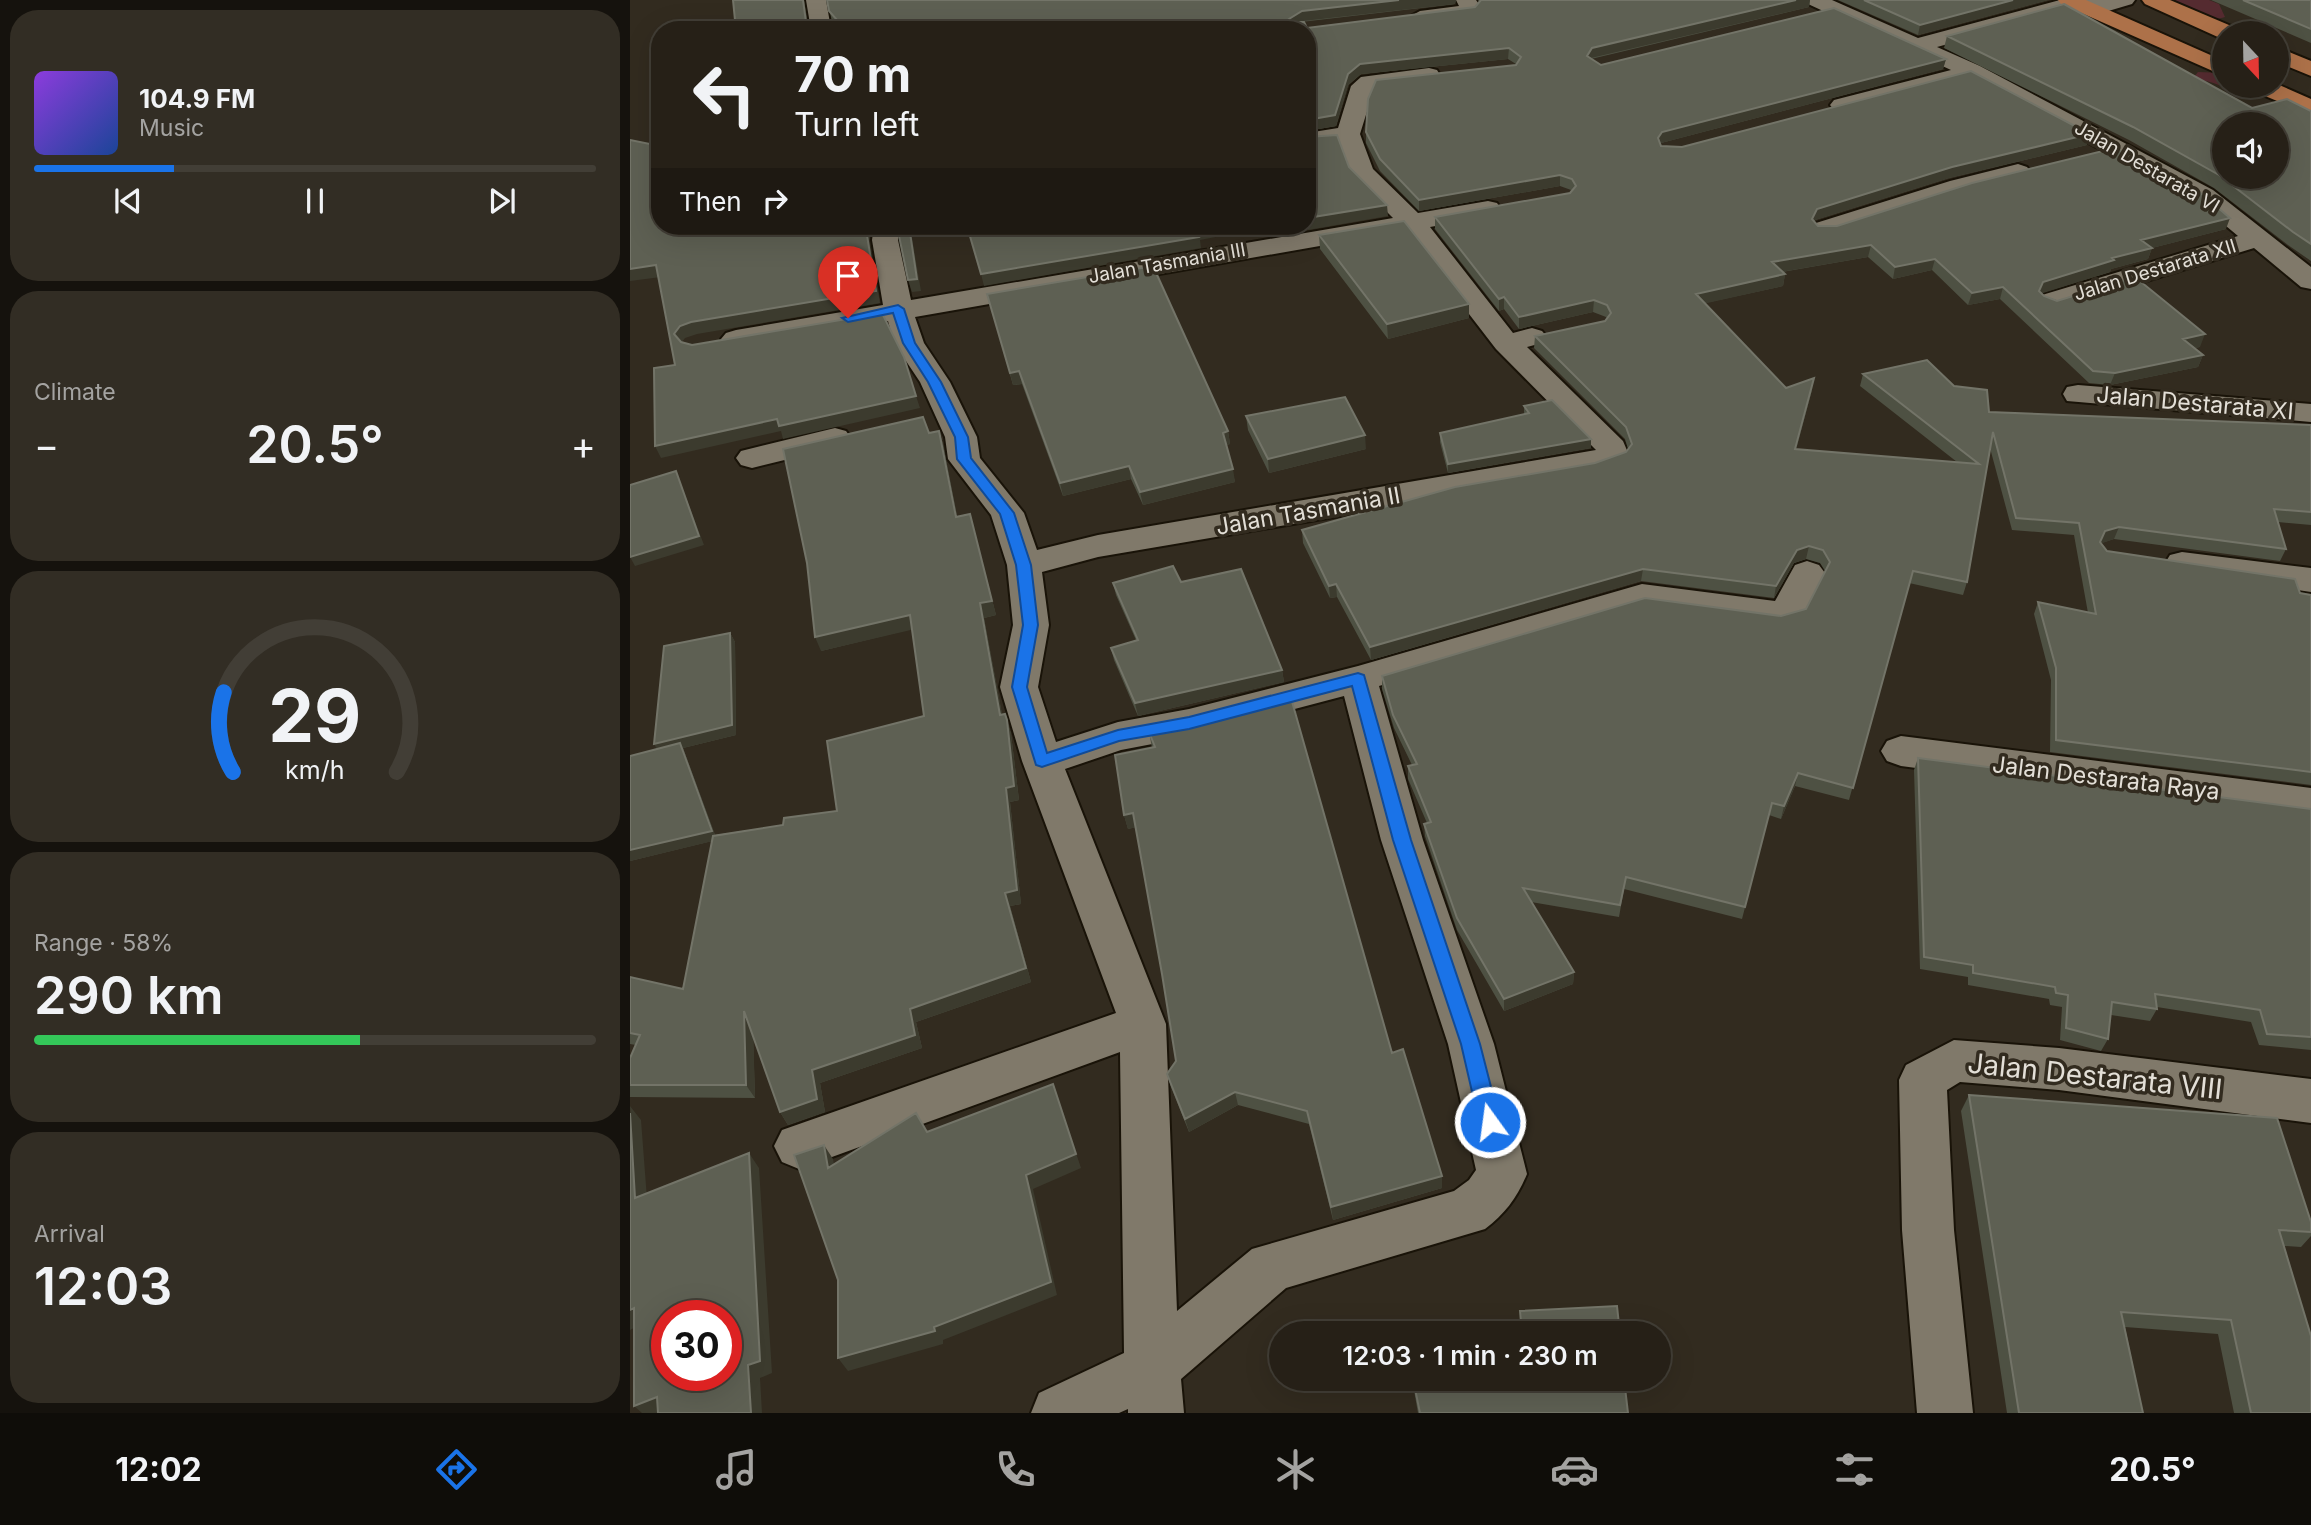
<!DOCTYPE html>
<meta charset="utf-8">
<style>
:root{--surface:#262017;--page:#322d24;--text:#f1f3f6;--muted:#a4a3a1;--line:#423e36;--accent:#1a73e8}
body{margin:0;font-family:Inter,sans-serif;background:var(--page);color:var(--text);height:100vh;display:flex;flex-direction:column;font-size:26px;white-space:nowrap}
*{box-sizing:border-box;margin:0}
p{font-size:23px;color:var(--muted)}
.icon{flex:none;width:38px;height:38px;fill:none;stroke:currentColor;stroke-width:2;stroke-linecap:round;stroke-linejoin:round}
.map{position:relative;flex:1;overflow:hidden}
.panel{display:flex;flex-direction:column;gap:10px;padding:10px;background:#15120d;width:630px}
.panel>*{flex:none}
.hud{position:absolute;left:21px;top:21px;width:665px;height:214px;border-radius:28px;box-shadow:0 7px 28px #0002,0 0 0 2px var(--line);background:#262017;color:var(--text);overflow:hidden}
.needle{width:46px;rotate:158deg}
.buttons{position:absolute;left:1582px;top:21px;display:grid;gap:14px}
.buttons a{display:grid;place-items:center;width:77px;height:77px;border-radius:50%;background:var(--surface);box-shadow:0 7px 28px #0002,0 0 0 2px var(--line);font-size:35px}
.speed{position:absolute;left:21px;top:1300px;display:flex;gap:14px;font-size:35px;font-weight:700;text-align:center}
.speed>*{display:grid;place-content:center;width:91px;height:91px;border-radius:50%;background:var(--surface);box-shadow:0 7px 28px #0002,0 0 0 2px var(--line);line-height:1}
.speed .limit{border:10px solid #d22;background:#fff;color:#111}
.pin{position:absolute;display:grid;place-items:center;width:60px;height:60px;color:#fff;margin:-72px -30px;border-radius:50% 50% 50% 0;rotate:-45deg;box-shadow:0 0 7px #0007}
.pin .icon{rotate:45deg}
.me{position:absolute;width:77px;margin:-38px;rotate:346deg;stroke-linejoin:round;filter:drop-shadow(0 0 5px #0008)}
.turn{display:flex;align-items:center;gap:24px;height:147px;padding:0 28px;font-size:32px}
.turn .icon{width:91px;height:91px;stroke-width:2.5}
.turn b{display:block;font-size:49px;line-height:60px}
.then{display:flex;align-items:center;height:66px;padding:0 28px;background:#0003;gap:14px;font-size:26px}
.big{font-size:52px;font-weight:600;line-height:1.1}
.panel .tile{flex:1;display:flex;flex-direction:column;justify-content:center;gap:10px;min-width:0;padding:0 24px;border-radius:28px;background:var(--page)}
.panel .dial{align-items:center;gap:0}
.dial svg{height:182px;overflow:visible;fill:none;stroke:var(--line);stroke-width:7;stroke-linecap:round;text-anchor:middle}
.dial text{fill:var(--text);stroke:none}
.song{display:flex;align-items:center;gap:21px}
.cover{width:84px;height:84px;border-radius:10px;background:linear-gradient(135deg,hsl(270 70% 55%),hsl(220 70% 35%))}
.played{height:7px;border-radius:4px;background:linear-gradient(90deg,var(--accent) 25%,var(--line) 25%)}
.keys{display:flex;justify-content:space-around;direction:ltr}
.heat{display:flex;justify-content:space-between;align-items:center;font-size:38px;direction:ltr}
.charge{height:10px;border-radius:5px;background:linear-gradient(90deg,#34c759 58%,var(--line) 0)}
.trip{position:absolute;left:639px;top:1321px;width:402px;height:70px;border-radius:35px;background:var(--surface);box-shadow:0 7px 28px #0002,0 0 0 2px var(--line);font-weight:600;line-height:70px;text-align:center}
.menu{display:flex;height:112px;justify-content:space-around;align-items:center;background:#0f0d09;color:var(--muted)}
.menu .icon{width:49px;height:49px}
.menu .current{color:var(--accent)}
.menu b{font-size:32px;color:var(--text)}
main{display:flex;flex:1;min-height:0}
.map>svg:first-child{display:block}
</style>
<main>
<section class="panel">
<div class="tile">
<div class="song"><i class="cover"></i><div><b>104.9 FM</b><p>Music</p></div></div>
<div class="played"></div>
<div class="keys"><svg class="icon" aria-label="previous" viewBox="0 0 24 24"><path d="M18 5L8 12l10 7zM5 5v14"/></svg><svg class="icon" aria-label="pause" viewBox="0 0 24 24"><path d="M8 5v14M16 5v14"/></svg><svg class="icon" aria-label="next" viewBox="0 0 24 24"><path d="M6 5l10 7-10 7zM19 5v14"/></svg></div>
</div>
<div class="tile"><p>Climate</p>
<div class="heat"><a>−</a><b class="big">20.5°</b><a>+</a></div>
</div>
<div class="tile dial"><svg viewBox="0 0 100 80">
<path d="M14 69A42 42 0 1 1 86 69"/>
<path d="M14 69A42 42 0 0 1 10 34" stroke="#1a73e8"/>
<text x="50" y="56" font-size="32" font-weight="700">29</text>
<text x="50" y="72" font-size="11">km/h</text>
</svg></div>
<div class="tile"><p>Range · 58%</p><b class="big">290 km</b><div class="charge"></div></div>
<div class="tile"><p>Arrival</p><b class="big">12:03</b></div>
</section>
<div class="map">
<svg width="1681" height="1413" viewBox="0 0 1681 1413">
<rect width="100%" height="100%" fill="#322b1f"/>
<path fill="#552b30" d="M1540,0H1579L1589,4L1595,17C1574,24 1558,6 1540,0Z
M1568,72L1594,73V86H1621L1627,91C1609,104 1602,89 1586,84C1579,81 1572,81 1564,77Z"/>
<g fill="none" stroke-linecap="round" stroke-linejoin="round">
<defs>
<path id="street" d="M176,0H196L200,23L209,30H181Z
M826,0H846L851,7L843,15L836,17L790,23L779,17L790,11L829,6Z
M1175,0H1202L1288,38L1430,0H1505L1502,4L1475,12L1449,8L1307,47L1350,66L1583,190L1681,267V289L1671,287L1624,248L1432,307L1422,310L1412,307L1408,301L1412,295L1608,236L1565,200L1339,79L1212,112L1204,110L1200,105L1204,100L1321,70L1178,4Z
M799,68L807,70L810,75L807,80L744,89L730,134L743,169L788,213L858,201L867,203L871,209L867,215L800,227L883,333L902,328L912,331L917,337L912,343L897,347L993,441L999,455L994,462L964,473L468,557L412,572L419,625L408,687L426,742L488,722L559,709L728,666L1012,584L1145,601L1165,565L1177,561L1189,565L1195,573L1171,620L1148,626L1013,608L749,686L793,840L864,1044L897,1174C887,1198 875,1214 855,1229L656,1288L551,1379L554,1413H498V1409L489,1413H401L409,1393L494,1353L490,1052L169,1169L152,1162L144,1146L152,1130L486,1013L392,761L370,687L383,625L377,565L361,515L318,459L315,437L290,382L264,343L258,321L106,348L96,345L91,339L96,333L106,330L253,305L242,240L244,226H270L268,240L281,300L763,218L722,177L709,143L677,147V133L708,128L721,86L731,77ZM775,231L866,349L966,450L468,535L407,550L394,513L350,458L347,437L320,382L294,343L285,317ZM714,696L751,840L818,1044L846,1170L839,1180L824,1191L622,1249L547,1311L536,1024L435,769L491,750L559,737Z
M1388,164L1397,167L1401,172L1397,177L1337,192L1195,237L1186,235L1182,229L1186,223L1320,181Z
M1448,385L1681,404V422L1437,401L1433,394L1437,387Z
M205,428L216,431L221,438L216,445L122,468L111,465L106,458L111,451Z
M1552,552L1681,568V592L1540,571L1535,563L1540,555Z
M1271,736L1681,788V820L1271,766L1257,761L1251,751L1257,741Z
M1324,1040L1429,1048L1681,1079V1123L1429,1090L1330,1082L1317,1090L1324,1230L1343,1413H1287L1272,1230L1269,1080L1276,1065Z"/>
<path id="primary" d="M1428,0H1456L1594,61V76L1431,4Z
M1512,0H1540L1606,28L1609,33H1594V39L1590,38L1515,4Z
M1647,47L1681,61V76L1647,62Z
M1647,84L1681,99V115L1623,91L1619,86Z"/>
</defs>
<use href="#street" stroke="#191308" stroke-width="4"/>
<use href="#primary" stroke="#191308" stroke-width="4"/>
<use href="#street" fill="#80796a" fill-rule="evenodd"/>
<use href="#primary" fill="#ad7149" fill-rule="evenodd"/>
</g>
<path fill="#4e5143" d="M197,0H826L825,4L671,22L677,28L845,7L849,2L848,0H1180L1179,7L961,59L971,65L1316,59L1313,69L1031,143L1030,145L1031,146L1052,147L1457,145L1319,178L1185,220L1184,222L1188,226L1596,229L1522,248L1518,259L1481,269L1480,272L1411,293L1414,296L1570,347L1564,348L1573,355L1568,367L1480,385L1459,383L1370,299L1338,305L1302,270L1263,279L1238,257L1152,272L1155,274L1153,286L1075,303L1156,388L1182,390L1166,449L1327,462L1230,386L1233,374L1324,386L1359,412L1681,425V525L1648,522L1656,549L1650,561L1484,539L1471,543L1477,551L1681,595V785L1420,752L1421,680L1404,614L1408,602L1458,613L1444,535L1382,530L1360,448L1337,582L1333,595L1279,583L1219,800L1165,786L1151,819L1139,815L1112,919L994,889L989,917L901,902L944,972L943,984L874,1011L827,930L795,836L794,824L797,823L778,779V766L782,765L764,728L752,689V676L1151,616L1176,609L1195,571L1190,563L1176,559L1164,563L1144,598L1011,581L741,660L707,597L700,598L673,543L672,530L965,463L996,452L998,449L995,439L904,348L905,336L975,321L977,318L976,317L963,312L889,329L874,309L869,311L805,229V217L940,193L941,190L930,186L789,211L750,171L736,143V132L886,64L878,59L731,74L718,85L706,126L677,131V30L178,22L202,21Z
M1208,0H1418L1288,35Z
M1581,0H1681V43Z
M1317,36L1622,108L1681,111V261L1658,245L1584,188L1499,140L1314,48Z
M689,235L839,318L758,339L690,249Z
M357,294L598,431L600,444L596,445L605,482L513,505L501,479L433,496L392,384L383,385Z
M894,406L961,448L818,473L810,442V433L894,415Z
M616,416L736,449L639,473L618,430Z
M309,431L313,444L327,516L340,514L366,615L354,618L372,715L375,714L381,734L389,800L380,802L391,904L380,906L401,982L286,1022L292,1048L190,1083L195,1112L158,1125L150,1112L123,1036L125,1098L0,1097V1058L6,1045L0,1044V977L53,989L82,841L0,861L27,749L100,633L105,642L106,735L53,748L85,835L153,825L207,811L294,716L282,629L191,651L299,433Z
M551,582L652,670L654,682L508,716L484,660L481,648L506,640L486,595L483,583Z
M519,732L762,1053L812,1188L703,1220L679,1124L608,1105L559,1132L541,1087L537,1074L546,1061L532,974L506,827L498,829L494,815L522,748Z
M1288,758L1681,809V1050L1629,1045L1621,1022L1527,1007V1009L1520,1021L1481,1015L1478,1039L1471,1051L1430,1040L1432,1007L1420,1005L1419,999L1338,985V977L1290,969L1284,770Z
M1339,1095L1681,1222V1236L1671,1247L1654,1246L1681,1413H1604L1588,1334L1495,1327L1513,1413H1377L1331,1111Z
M782,1379H994L998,1413H788Z"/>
<path fill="#3c3b2e" d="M173,0H174L179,30L176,22Z
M769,0H826L825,4L673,21L659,30V19L672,11Z
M1166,0H1180L1179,7L961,58L957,56L962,48Z
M1383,0H1418L1288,35L1290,25Z
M879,48L878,59L731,74L718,85L706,126L677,131V120L718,74L730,64Z
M1316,59L1313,69L1031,143L1027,150L1028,138L1032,132Z
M1460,134L1457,145L1319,178L1185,220L1180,230L1182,219L1187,209L1322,167Z
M930,175V186L789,211V200Z
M757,205L758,216L678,230L677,218Z
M1600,218L1596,229L1522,248L1518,259L1481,269L1480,272L1410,294L1409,291L1413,282L1482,258L1511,240Z
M237,226H243L239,240L250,303L67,334L55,338L49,346L44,334L50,326L236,229Z
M279,226H280L291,291L282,292L278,280Z
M582,226H642L570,240L571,248L354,286L351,274Z
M1241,245L1238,257L1140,274L1142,262Z
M1305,259L1302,270L1263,279L1265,267Z
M26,265L31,277L0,281V269Z
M1155,274L1153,286L1064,306L1066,294Z
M1373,287L1370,299L1338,305L1342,293Z
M874,297V309L869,311V299Z
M964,300L963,312L889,329V317Z
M839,304V318L758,339L757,324Z
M1575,334L1570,347L1548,351L1553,339Z
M1573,355L1568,367L1480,385L1485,373Z
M389,371L392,384L383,385L380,373Z
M1184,378L1182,390L1163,462L1165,449Z
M286,396L290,408L153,439L151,431L31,458L25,446L147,419Z
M309,431L313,444L330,530L326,517Z
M598,431L600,444L594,446L593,433Z
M735,435L736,449L639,473L638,459Z
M961,439V448L818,473V464Z
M499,466L501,479L433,496L430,483Z
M603,469L605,482L513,505L510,492Z
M46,471L74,545L5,566L0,557Z
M340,514L366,615L354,618L375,729L370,715L350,603Z
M1489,527L1484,539L1470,544L1465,554L1475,531Z
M1179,546L1176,559L1164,563L1144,598L1146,586L1167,550Z
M1013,569L1011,581L741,660L740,647Z
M706,584L707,597L700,598L699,586Z
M280,615L285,629L191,651L185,637Z
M100,633L105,642L106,735L53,748L87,840L0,861V850L29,753L24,744Z
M652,670L654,682L508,716L505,703Z
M377,720L381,734L389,800L380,802L391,904L380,906L401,982L286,1022L292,1048L190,1083L195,1112L158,1125L150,1112L182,1070L280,1009L375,893Z
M1168,773L1165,786L1151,819L1154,806Z
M503,813L507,827L498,829L494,815Z
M944,972L943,984L874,1011V999Z
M114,1011L123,1024L125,1098L116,1085Z
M423,1084L451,1168L403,1189L427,1295L313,1340V1344L218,1371L208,1358L396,1175Z
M605,1092L608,1105L559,1132L555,1119Z
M0,1106L11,1120L18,1212L5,1198Z
M194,1145L203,1159L207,1182L198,1168Z
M119,1153L129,1168L142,1373L130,1378L132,1413H121L118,1365Z
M812,1176V1188L703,1220L701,1207Z
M4,1308L17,1321L0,1330V1310Z
M27,1397L31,1413H12L4,1406Z"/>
<path fill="#5e6053" stroke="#737468" stroke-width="2" fill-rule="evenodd" d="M103,0H173L176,22L208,21L199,11L197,0H769L672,11L659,19L661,22H674L677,28L845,7L851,0H1166L962,48L957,56L971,65L1204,8L1316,59L1032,132L1028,138L1031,146L1052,147L1341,71L1460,134L1322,167L1187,209L1182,219L1188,226H1207L1342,183L1485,148L1568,191L1600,218L1511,240L1522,248L1482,258L1484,260L1413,282L1409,291L1414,296L1427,301L1505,277L1575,334L1553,339L1573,355L1485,373L1463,371L1373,287L1342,293L1305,259L1265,267L1241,245L1142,262L1155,274L1066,294L1156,388L1184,378L1165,449L1349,464L1233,374L1297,360L1324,386L1357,390L1359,412L1681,425V512L1644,509L1656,549L1489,527L1475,531L1470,542L1477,551L1665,579L1670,593L1681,595V772L1426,740V668L1408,602L1466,614L1449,523L1386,518L1363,432L1337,582L1283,571L1223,788L1168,773L1154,806L1142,803L1115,907L996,877L990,905L893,888L944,972L874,999L827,918L794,824L801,822L778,766L787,764L763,715L752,676L1015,598L1151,616L1176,609L1200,562L1193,550L1179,546L1167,550L1146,586L1013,569L740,647L706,584L699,586L672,530L825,487L965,463L996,452L1002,444L996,427L905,336L975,321L981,313L977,305L964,300L889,317L874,297L869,299L805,217L940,193L946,186L942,179L930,175L789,200L750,159L736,132L738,99L746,80L886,65L891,57L879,48L730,64L718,74L705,115L677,120V30H106Z
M1234,0H1383L1290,25Z
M1613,0H1681V29Z
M1434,4L1622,108L1657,99L1681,111V244L1663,232L1589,175L1503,127L1317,36ZM1594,124H1647V177H1594Z
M707,135L719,167L757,205L677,218V137Z
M0,140L30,146V226H237L236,229L246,291L61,322L50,326L44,334L51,342L62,345L252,313L274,357L286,396L149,426L147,419L25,446L24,368L45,365L26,265L0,269Z
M774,221L839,304L757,324L689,235Z
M267,226H279L287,279L278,280Z
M337,226H582L565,229L569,237L351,274Z
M523,266L598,431L593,433L603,469L510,492L499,466L430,483L389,371L380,373L357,294Z
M715,397L735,435L638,459L616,416Z
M922,400L961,439L818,464L810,433L899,413L894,406Z
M293,417L299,433L309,431L326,517L340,514L362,601L350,603L370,715L375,714L377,720L384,786L376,788L387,890L375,893L396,968L280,1009L285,1035L182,1070L187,1099L150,1112L114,1011L116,1085H0V1058L10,1035L0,1033V977L53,989L83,836L153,825L154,818L207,811L197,741L294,716L280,615L185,637L177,563L153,449Z
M46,471L69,536L0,557V485Z
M543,566L551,582L611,569L652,670L505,703L481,648L508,640L483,583Z
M100,633L102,725L24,744L34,646Z
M661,698L762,1053L773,1049L812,1176L701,1207L677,1111L605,1092L555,1119L537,1074L546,1061L532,974L503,813L494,815L485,755L525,747L519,732Z
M50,743L82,831L0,850V756Z
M1288,758L1681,809V1037L1637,1034L1630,1010L1525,994L1527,1009L1482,1002L1478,1039L1436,1028L1438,995L1426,993L1425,987L1343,973V965L1294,957Z
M423,1084L446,1154L396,1175L421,1282L304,1327L305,1331L208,1358V1280L164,1155L194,1145L198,1168L286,1113L297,1132Z
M1339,1095L1647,1118L1681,1222V1232L1649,1230L1681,1336V1413H1621L1601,1320L1491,1312L1513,1413H1389Z
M0,1113L5,1198L119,1153L130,1361L118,1365L121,1413H28L27,1397L4,1406V1308L0,1310ZM37,1316H96V1376H37Z
M987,1306L990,1334H892L890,1311Z
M783,1379H994L998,1413H790Z"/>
<path fill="#1a73e8" stroke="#114b97" stroke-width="2" d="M268,305L274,309L285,343L311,382L338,437L341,458L384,513L401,565L408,625L397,687L417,753L488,730L559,717L728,673L734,675L781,840L850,1044L870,1122L867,1129L860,1131L852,1129L849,1122L831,1044L763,840L722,686L559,729L489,741L412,767L406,765L382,687L393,625L386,565L370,514L327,459L325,437L298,382L273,343L263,313L218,322L212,318Z"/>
<g text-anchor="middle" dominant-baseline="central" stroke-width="7" stroke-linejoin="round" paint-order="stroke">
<g font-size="19" fill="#e3dfd7" stroke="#322b1f">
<text transform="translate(1517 167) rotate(30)">Jalan Destarata VI</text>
<text transform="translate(537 263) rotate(-10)">Jalan Tasmania III</text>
<text transform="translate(1525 270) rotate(-17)">Jalan Destarata XII</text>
</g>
<g font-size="23" fill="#e3dfd7" stroke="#322b1f">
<text transform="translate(1565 403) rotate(5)">Jalan Destarata XI</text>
<text transform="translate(678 511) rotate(-10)">Jalan Tasmania II</text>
<text transform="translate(1476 778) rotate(7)">Jalan Destarata Raya</text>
</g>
<g font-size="28" fill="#e3dfd7" stroke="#322b1f">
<text transform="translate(1465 1076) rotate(6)">Jalan Destarata VIII</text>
</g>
</g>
</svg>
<div class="buttons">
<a><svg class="needle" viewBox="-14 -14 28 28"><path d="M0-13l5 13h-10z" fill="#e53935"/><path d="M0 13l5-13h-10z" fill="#a4a3a1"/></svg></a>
<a><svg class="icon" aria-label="sound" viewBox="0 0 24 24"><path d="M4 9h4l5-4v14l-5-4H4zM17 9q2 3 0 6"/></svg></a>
</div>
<div class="speed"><div class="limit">30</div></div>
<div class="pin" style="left:218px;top:318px;background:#d93025"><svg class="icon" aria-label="arrive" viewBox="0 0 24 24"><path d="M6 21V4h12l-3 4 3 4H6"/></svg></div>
<svg class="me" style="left:860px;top:1122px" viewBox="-20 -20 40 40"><circle r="17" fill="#1a73e8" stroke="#fff" stroke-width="3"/><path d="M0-11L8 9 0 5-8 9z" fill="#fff"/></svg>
<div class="trip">12:03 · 1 min · 230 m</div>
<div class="hud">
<div class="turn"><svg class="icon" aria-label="left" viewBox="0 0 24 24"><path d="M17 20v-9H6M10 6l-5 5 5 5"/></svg><div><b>70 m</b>Turn left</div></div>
<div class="then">Then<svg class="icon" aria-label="right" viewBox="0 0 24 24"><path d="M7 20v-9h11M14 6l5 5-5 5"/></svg></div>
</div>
</div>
</main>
<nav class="menu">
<b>12:02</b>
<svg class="icon current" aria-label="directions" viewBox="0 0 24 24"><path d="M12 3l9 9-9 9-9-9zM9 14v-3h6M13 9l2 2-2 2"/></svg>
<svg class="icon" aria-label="music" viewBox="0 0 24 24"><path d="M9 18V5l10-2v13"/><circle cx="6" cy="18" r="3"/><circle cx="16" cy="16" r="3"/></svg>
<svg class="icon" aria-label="phone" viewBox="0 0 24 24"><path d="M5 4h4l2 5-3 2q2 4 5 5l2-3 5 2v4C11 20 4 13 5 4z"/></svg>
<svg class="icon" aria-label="climate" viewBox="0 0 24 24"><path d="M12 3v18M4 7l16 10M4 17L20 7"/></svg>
<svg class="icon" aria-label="car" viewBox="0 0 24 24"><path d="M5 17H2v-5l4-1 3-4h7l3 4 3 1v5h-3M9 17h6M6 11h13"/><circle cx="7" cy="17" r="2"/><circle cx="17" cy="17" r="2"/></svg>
<svg class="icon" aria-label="filters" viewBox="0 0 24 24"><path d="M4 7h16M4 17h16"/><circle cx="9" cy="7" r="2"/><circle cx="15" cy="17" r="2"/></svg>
<b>20.5°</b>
</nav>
